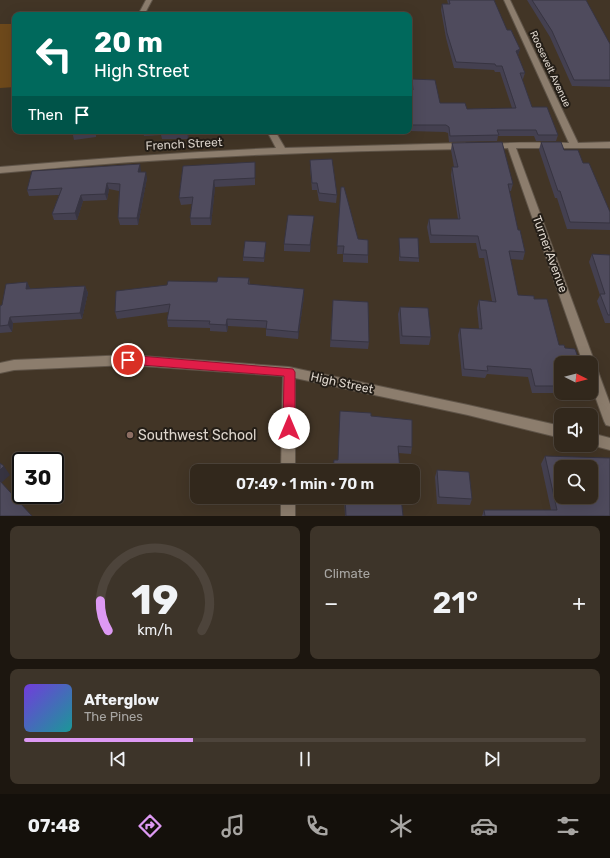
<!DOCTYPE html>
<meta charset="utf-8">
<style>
:root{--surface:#32281c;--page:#3d3429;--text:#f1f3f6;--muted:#a8a6a3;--line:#4d443b;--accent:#dd99f3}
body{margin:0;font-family:Rubik,sans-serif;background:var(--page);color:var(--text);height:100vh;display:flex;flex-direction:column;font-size:15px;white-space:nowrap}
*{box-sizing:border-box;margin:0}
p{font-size:13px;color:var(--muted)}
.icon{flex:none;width:22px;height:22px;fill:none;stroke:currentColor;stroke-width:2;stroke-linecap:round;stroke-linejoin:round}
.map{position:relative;height:516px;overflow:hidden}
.drawer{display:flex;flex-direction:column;gap:10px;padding:10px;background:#1c160f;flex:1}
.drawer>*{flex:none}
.guide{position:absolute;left:12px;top:12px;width:400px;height:122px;border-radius:8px;box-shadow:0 4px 16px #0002,0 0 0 1px var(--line);background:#00695c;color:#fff;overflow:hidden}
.needle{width:26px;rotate:96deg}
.buttons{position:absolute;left:554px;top:356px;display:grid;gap:8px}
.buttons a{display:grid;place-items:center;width:44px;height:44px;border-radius:8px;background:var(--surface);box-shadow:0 4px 16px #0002,0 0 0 1px var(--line);font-size:20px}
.speed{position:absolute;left:12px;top:452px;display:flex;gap:8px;font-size:20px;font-weight:700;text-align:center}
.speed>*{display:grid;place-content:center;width:52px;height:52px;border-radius:50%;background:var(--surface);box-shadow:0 4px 16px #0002,0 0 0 1px var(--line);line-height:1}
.speed .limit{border:2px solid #111;border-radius:6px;background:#fff;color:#111}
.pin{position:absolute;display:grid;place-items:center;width:34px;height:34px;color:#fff;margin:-17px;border:2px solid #fff;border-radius:50%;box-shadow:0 1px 4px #0007}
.me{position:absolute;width:44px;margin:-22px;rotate:0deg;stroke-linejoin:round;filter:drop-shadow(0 0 3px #0008)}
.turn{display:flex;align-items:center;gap:14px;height:84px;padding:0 16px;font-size:18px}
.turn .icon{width:52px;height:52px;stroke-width:2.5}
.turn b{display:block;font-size:28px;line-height:34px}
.then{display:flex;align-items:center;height:38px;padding:0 16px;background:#0003;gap:8px;font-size:15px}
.big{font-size:30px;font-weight:600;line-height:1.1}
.drawer .widget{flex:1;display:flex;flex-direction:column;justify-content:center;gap:6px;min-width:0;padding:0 14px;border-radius:8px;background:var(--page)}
.drawer .dial{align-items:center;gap:0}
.dial svg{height:104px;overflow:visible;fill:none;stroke:var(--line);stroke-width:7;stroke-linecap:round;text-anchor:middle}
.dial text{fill:var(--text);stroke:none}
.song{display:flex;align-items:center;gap:12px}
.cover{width:48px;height:48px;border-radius:6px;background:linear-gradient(135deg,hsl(260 70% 55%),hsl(180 70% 35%))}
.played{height:4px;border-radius:2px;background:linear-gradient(90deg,var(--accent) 30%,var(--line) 30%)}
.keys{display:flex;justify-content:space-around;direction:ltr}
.heat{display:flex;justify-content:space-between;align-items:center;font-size:22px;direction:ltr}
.drawer .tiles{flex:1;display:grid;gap:10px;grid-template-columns:1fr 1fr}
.widget:last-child{grid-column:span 2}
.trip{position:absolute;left:190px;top:464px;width:230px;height:40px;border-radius:8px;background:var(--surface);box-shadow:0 4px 16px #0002,0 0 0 1px var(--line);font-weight:600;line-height:40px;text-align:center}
.menu{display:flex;height:64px;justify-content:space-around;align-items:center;background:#14100b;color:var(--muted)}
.menu .icon{width:28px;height:28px}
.menu .selected{color:var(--accent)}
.menu b{font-size:18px;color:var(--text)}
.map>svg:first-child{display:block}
</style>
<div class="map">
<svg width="610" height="516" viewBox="0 0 610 516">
<rect width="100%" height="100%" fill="#423526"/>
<path fill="#6e491b" d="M0,24H15V87L0,88Z"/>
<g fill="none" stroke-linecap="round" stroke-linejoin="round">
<defs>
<path id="minor" d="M146,0H152L144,15H138Z
M504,0H510L578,143L610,142V148H516L610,404V426L606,425L604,421L591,385V363H583L508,148L489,149L485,146C491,141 557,143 569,143Z
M267,131H275L285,148L465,143L469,146L465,149C310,151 155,158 0,173V167C92,159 184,152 276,148Z
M128,355L289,367L468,405L561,426V438L468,415L295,378V471H281L283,376L128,365L14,370L0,373V363L14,360Z
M591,433L610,438V450L591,445Z
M281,497H295V516H281Z"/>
</defs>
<use href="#minor" stroke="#5f5448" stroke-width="2"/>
<use href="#minor" fill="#8c7d6d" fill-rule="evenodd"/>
</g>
<path fill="#444050" d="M447,0H494L507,30L520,49L518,55V56L525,73L523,79H522L532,107L558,135L556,141H536L534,136H498L497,141L449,142L448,133L445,132L409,131V90H412L411,85L412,79L440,103L467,109L512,108L500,72H495L494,70L454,68L446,38L441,10L442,4H448Z
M527,0H586L610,44V87L572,86L550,37Z
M72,131H96V137L74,140Z
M143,131H189L188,139H162L161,135L144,136Z
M541,142L564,150L583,163L610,212V230L567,229L557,198H555L539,150Z
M452,143L513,184L511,191H509L518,230L525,252L523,260L510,259L518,295L534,299L561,363V393H568H532L528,377L487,374L485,378L462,376L458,335L460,328L479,329L477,308L479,300L492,301L484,258H479L476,243H430L427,227L429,219H458L451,175L452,167H454L451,150Z
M310,160L337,195L336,203L319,201L317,190H312L310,167Z
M183,166L255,169V185L215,187L211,225H191L190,218L192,204L181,205L179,198Z
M141,170V172L147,178L138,225H120L118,218L119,191L109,189L107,200L83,201L77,220H54L52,214L59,195L29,196L27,190Z
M341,187L358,239L368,255V263L343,262V254H337Z
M314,216L313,224L310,252L284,251V244Z
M399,238L419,258V262L399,261Z
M266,242V246L264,262L243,261V257Z
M592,254L610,255V323H605L597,301L600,295L589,262Z
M249,278L250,285L304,296L298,339L266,336V328L228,326L227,332L210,331V328L168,327L167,320L169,312L117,319L115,312L217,282Z
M27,282L30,289L85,286L88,293L82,319L13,323L12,332L0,333V306L2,305Z
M333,300L369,342L368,349L330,347Z
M400,307L431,337L429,345L400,344L398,314Z
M371,416L412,447L411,454L398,453L400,471L338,460Z
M545,456L610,516H482L484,510H551L541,464Z
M437,470L472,499L470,505L437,504L435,477Z
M344,497H401L403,516H345Z"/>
<path fill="#373441" d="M520,49L518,55L515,57L516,51Z
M187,131H189L188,139Z
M140,164L141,170L140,179L138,172Z
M146,172L147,178L138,225L137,218Z
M214,180L215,187L211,225L210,218Z
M107,183L109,189L107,200L105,194Z
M81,195L83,201L77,220L75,213Z
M314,216L313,224L310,252V245Z
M266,242V246L264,262V258Z
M27,282L30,288L29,296L26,289Z
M85,286L88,293L82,319L80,313Z
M304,289V296L298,339V332Z
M10,317L13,323L12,332L8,325Z
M227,319L228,326L227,332L226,325Z
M4,466L10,475L0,484V470Z"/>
<path fill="#4f4b5d" stroke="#373441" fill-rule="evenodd" d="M449,0H494L507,30H511L520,49L516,51L525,73H520L532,107H547L558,135H538L536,130H497L499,135L450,136L449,127L446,125H409V97H410L409,90H413L412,79L435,80L440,103H465L467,109L516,108L502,66H496L495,64L456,62L447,33L442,4H450Z
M532,0H586L610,44V80H574L552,31Z
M72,131H84L72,132Z
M161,131H187V132H160Z
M502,142L513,184H508L518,230H520L525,252L509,251L518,295L534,296V299H547L559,345H564L565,348L575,349L580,363H561V386H535L531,369L487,366L488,371L464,369L460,328L482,329L479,300L496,302L486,250H481L478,236L431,235L429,219H460L452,167H458L452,143Z
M541,142H561L564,150H578L583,163H589L610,212V223L570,222L560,191H558Z
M332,159L337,195L319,193L317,183H312L310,160Z
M255,162V178L214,180L210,218H190L193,197L179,198L183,166Z
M140,164L138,172H146L137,218H118L120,184L107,183L105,194L81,195L75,213L52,214L62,188L27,190L32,171Z
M341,187H344L358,239L368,240V255L343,254L344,246H337Z
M288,215L314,216L310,245L284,244Z
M399,238H418L419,258L400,257Z
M245,241L266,242L264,258L243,257Z
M592,254L610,255V315H608L600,294H605Z
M218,277L249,278L248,284L304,289L298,332L266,329L267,321L227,319L226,325L209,324L210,321L167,320L170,304L115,312L116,291L167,285L168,281L217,282Z
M27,282L26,289L85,286L80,313L10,317L8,325L0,326V306L2,305L6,284Z
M333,300L368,302L369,342L331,340Z
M400,307L428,308L431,337L402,336Z
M340,411L371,413V416L412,420V447L398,446L400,471H333L334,460H338Z
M545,456L610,458V516H485L484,510H557ZM561,467H591V497H561Z
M0,463L4,466L0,470Z
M437,470L469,472L472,499L439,497Z
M0,481L32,516H0Z
M345,497H401L403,516H346Z"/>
<path fill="#e11d48" stroke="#92132f" d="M128,355L293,369L295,372V428L293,432L289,433L285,432L283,428L284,376L128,364L123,360Z"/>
<circle fill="#8d6e63" stroke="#241e17" stroke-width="1.5" cx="130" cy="435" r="4"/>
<g text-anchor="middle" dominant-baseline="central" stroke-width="4" stroke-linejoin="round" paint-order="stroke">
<g font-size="10" fill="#ded6cd" stroke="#241e17">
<text transform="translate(550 69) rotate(65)">Roosevelt Avenue</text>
</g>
<g font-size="12" fill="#ded6cd" stroke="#241e17">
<text transform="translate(184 144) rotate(-3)">French Street</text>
<text transform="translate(550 254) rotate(70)">Turner Avenue</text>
<text transform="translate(342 383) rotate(12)">High Street</text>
</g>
<g font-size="14" fill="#ded6cd" stroke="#241e17" text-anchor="start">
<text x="138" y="435">Southwest School</text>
</g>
</g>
</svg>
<div class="buttons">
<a><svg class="needle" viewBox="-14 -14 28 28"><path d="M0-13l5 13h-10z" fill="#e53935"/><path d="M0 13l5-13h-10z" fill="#a8a6a3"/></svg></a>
<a><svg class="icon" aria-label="sound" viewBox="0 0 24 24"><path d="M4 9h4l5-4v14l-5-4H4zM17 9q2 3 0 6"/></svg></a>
<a><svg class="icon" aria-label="search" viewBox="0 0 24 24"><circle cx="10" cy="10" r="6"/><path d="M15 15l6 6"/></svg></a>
</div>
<div class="speed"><div class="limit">30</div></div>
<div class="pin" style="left:128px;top:360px;background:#d93025"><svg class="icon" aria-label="arrive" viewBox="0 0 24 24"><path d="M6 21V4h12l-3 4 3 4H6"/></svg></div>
<svg class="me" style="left:289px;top:428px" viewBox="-20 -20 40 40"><circle r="19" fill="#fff"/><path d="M0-13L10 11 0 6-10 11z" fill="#e11d48"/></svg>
<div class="trip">07:49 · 1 min · 70 m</div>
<div class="guide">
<div class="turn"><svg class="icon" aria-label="left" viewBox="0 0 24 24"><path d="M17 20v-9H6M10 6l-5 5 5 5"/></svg><div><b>20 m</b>High Street</div></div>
<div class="then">Then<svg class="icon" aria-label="arrive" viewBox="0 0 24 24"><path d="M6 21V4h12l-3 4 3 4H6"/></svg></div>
</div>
</div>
<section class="drawer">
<div class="tiles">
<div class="widget dial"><svg viewBox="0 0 100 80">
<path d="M14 69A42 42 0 1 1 86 69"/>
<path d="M14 69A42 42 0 0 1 8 46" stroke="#dd99f3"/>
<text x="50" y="56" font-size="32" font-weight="700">19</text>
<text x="50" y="72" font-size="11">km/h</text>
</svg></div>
<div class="widget"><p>Climate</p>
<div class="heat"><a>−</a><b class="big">21°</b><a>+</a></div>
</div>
<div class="widget">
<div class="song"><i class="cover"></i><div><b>Afterglow</b><p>The Pines</p></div></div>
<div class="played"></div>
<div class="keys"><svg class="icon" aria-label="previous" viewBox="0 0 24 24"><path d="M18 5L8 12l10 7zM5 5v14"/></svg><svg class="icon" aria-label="pause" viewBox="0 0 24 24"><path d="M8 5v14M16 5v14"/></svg><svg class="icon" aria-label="next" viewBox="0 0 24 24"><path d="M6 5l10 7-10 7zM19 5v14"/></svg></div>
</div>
</div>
</section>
<nav class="menu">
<b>07:48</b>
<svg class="icon selected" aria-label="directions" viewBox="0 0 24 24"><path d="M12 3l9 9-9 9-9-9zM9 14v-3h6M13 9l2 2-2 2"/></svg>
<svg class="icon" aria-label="music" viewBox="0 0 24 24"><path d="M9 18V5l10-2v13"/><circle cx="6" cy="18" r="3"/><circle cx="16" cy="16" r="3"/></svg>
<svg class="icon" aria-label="phone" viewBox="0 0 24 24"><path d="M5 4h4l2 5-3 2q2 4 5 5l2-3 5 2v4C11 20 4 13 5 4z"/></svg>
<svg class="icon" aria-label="climate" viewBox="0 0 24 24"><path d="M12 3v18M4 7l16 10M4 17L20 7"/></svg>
<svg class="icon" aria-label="car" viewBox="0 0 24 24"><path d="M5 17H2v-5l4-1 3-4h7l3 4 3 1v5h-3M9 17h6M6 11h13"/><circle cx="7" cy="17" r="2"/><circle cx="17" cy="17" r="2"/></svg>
<svg class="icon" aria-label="filters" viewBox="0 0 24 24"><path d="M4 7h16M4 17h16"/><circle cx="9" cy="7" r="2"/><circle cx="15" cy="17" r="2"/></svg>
</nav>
